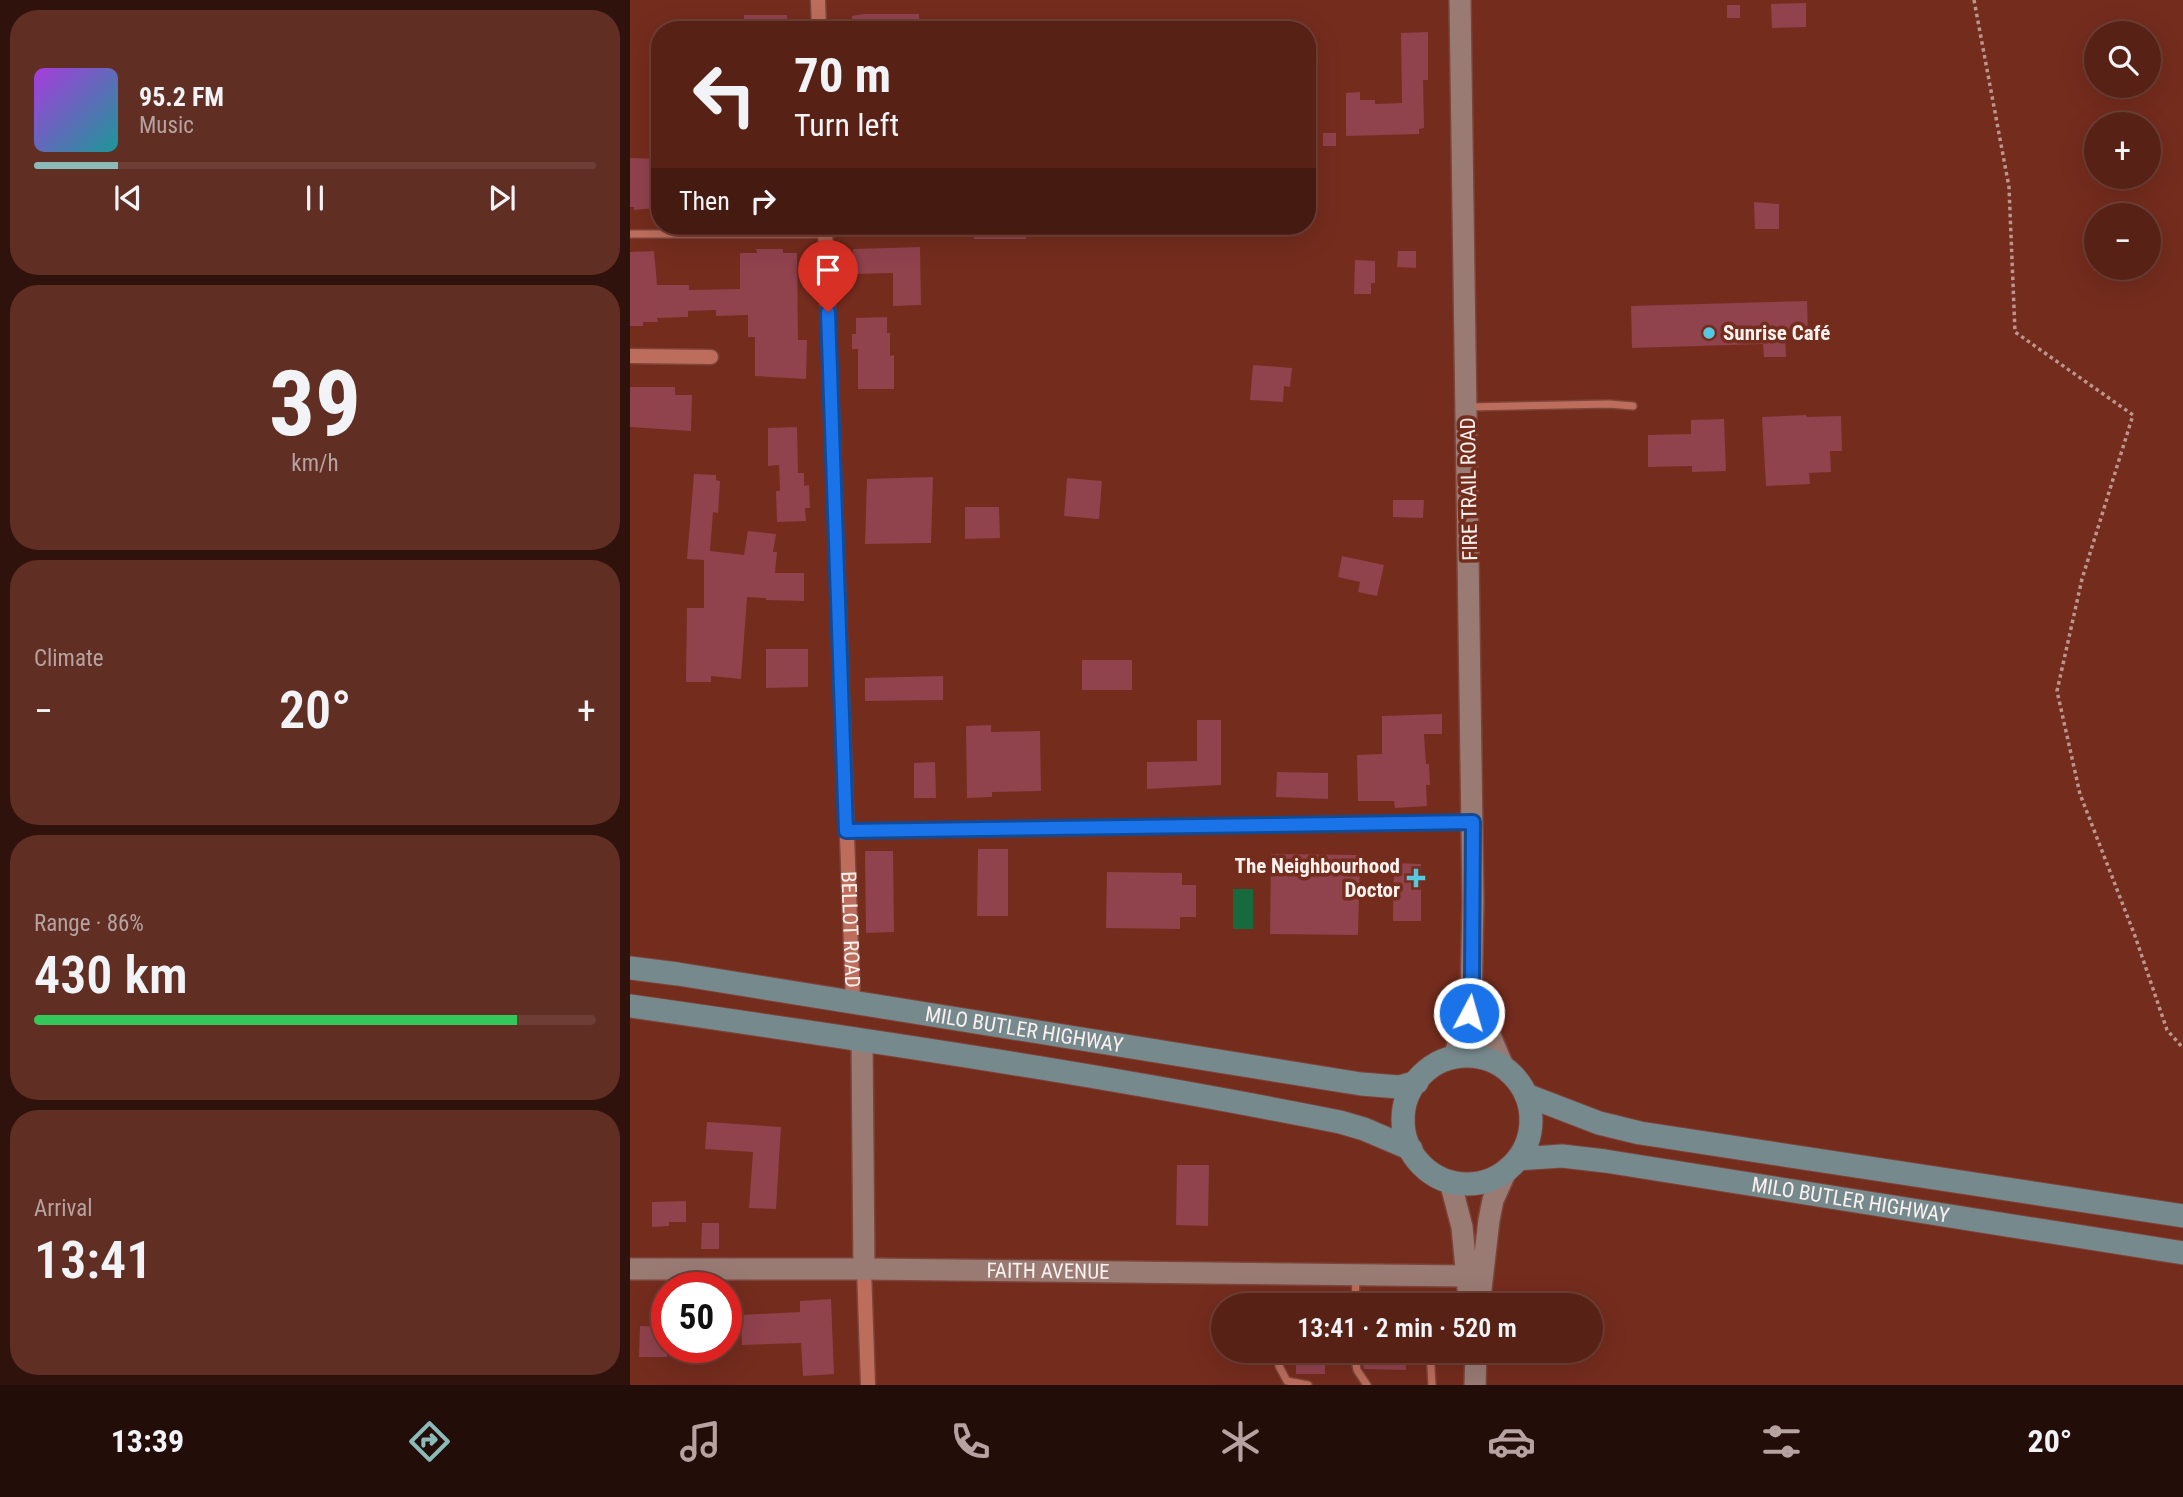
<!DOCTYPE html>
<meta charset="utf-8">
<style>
:root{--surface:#572116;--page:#602e23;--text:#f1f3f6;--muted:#b6a3a1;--line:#6d3e35;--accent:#8bbbb9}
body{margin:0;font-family:"Roboto Condensed",sans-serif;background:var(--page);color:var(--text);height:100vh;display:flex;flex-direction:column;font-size:26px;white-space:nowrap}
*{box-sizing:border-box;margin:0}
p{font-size:23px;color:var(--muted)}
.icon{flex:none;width:38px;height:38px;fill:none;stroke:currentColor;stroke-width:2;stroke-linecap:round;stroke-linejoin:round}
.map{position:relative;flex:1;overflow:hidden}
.side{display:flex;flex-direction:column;gap:10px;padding:10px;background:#30120c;width:630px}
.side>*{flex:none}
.banner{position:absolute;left:21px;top:21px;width:665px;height:214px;border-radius:28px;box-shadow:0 7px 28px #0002,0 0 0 2px var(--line);background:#572116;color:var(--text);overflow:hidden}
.controls{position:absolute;left:1454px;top:21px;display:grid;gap:14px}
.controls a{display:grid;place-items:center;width:77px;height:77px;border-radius:50%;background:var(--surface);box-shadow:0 7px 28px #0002,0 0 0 2px var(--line);font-size:35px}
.speed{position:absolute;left:21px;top:1272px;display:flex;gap:14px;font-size:35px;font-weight:700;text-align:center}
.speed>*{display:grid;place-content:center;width:91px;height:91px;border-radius:50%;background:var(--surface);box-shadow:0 7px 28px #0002,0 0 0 2px var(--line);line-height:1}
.speed .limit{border:10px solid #d22;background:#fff;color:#111}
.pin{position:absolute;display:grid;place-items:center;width:60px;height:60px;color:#fff;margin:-72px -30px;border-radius:50% 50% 50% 0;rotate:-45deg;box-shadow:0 0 7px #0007}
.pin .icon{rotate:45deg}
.me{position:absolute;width:77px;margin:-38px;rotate:6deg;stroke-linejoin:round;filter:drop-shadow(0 0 5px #0008)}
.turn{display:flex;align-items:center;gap:24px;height:147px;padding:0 28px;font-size:32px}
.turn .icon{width:91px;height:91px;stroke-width:2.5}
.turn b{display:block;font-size:49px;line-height:60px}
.then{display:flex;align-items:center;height:66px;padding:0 28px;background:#0003;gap:14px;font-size:26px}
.big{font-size:52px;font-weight:600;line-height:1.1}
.side .widget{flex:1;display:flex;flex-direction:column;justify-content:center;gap:10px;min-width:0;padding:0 24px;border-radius:28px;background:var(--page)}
.side .dial{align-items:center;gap:0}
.dial b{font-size:91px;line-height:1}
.song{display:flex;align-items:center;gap:21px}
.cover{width:84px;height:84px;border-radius:10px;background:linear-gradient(135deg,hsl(280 70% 55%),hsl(180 70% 35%))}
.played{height:7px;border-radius:4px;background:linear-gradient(90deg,var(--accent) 15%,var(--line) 15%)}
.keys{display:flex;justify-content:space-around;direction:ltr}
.heat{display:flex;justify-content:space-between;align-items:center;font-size:38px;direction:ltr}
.charge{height:10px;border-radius:5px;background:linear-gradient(90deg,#34c759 86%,var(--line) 0)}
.trip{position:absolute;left:581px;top:1293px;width:392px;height:70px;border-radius:35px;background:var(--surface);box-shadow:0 7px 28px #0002,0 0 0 2px var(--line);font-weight:600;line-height:70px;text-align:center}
.tabs{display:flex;height:112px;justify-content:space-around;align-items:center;background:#230d09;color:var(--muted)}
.tabs .icon{width:49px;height:49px}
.tabs .current{color:var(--accent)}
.tabs b{font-size:32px;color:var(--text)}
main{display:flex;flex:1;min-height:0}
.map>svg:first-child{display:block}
</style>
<main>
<section class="side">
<div class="widget">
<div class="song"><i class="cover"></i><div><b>95.2 FM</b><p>Music</p></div></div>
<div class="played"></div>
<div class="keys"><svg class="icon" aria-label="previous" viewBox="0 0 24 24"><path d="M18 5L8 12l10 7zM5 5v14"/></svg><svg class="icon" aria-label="pause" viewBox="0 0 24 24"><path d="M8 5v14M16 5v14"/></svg><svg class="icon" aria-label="next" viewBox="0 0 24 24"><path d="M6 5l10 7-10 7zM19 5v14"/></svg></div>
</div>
<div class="widget dial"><b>39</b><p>km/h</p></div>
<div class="widget"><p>Climate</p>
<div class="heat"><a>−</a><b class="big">20°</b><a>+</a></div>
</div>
<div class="widget"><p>Range · 86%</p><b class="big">430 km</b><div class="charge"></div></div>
<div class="widget"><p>Arrival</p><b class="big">13:41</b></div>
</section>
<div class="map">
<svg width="1553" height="1385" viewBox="0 0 1553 1385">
<rect width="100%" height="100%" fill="#742c1d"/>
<path fill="#166a3b" d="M603,889H623V929H603Z"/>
<path fill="#90424d" d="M1176,3V27L1142,28L1141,4Z
M1097,5H1110V18H1097Z
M234,14H289V30H222V16Z
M114,15H157V30H114Z
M798,32V80H793L794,128L789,129V134L716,136V93L730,92V100H745V104L772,103L771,33Z
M693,133H706V146H693Z
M0,158L30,159V185H26L25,208L4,210V207H0Z
M1124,202L1149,204V229H1125Z
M344,226H396V239H344Z
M290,247L291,305L263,306V273L224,274L223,249Z
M126,249H153V253H167L168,340H177L176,379L125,376V337H118V315L86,316V310L58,311V317L27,318L28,322H13V326H0V252L24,251L27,285H59V290L110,289V253H127Z
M768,251H786V268L767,267Z
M725,260L745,261V283H741V294H724Z
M1177,301L1178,333H1155L1156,357H1134L1133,344L1002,348L1001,306Z
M257,317V333H260V356L264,355V389H228V349H222V334H226V318Z
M623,365L662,368L660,387L654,386L653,402L620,400Z
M0,387H45V395H62L61,431L0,427Z
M1176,415L1177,417L1211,416L1212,451H1200L1201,472L1179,473L1180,484L1136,486L1132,417Z
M1094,419L1096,471L1062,472V466L1018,467V435L1061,434V420Z
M167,427L168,473H174V486L179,485L180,508H175L176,521L147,522L146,491H150L149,465L138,466V428Z
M64,474L86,475V480L90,481L88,513L83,512L80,551L114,555L118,531L146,534L143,552H147L145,573H174V601L136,600V598L117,597L111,679L81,676V682H56L57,608H74V560L57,559Z
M303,477L301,543L235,544L237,479Z
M437,478L472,481L469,519L434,516Z
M763,500H794L793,518L763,517Z
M335,507H369L370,538L335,539Z
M712,556L754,565L747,596L728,592L730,582L708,577Z
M136,649H178V687L136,688Z
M452,660H502V690H452Z
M313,676V700L235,701V678Z
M812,714V734H794L796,764H799L800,785H796L797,806L765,808L764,801H728L727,755L752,754V716Z
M567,720H591V785L517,789V762L567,761Z
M361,725V732L410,731L411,791L362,792V797L337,798L336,726Z
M305,762L306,798H284V763Z
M647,772L698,773V799L646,797Z
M348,849H378V916H347Z
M235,851H263L264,932L236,933Z
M641,854L730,855L728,935L640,934Z
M764,863L791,864V921H763Z
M477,872L552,873V885H566V917H550V929L476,928Z
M77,1122L151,1127L146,1209L119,1208L123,1152L75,1149Z
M547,1165H579L578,1226L546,1225Z
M56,1201V1222H39V1226L22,1227V1202Z
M72,1223H89V1249H71Z
M201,1299L204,1374L173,1376L171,1343L112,1345L111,1315L170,1312V1301Z
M10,1326L37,1327V1357H9Z
M666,1351H695V1374H666Z
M730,1351H776V1370L734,1369Z"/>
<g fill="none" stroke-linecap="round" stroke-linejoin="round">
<defs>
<path id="lane" d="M0,234H195
M838,407L979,404L1003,406
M653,1306L725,1304L777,1306
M725,1306L726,1276
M649,1351V1366L657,1381L678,1385
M800,1351L802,1385
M724,1353L727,1370L737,1385"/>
<g id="street">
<path d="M188,0L189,30"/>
<path id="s1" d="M195,226L223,1002"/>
<path d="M0,356L81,357"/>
<path d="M216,831L843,822"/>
<path d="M234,1269L238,1385"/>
</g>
<g id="secondary">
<path d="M845,991L853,1019L873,1066"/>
<path d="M232,1040L234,1269"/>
<path d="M824,1057L841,1002L843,901L830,0"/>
<path d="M820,1181L832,1227L838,1289"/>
<path id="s2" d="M0,1269H234L836,1276"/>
<path d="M849,1306L859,1220L863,1200L877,1169"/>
<path d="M845,1385L846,1351"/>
</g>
<g id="primary">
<path id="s3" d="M0,968L48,974L731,1084L769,1087L787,1082"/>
<path d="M0,1006C238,1040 475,1075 710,1122L734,1129L781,1149"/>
<circle cx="837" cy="1120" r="64"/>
<path d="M896,1095L969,1123L1010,1133L1553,1216"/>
<path id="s4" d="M888,1159L932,1156L975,1161L1553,1253"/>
</g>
</defs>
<use href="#lane" stroke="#7d443a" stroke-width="10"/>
<use href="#street" stroke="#7d443a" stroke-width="17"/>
<use href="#secondary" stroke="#7d443a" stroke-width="24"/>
<use href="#primary" stroke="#7d443a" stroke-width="25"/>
<path stroke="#bc958d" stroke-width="3.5" stroke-dasharray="3.5 3.5" stroke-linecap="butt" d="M1344,0L1379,187L1385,332L1503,415L1452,579L1427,691L1450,794L1505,936L1537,1030L1553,1048"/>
<use href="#lane" stroke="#bd6d5b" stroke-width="7"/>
<use href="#street" stroke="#bd6d5b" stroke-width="14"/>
<use href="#secondary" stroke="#997b74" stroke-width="21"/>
<use href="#primary" stroke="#76898d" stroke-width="23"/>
</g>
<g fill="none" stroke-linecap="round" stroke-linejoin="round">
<defs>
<path id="route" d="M198,312L216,831L843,822L842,978L839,1013"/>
</defs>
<use href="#route" stroke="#114b97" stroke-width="18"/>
<use href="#route" stroke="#1a73e8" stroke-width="12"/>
</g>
<g fill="#56c9e1" stroke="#742c1d" stroke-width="2.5">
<circle cx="1079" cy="333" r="7"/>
<path d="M782.5 867.5h7v7h7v7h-7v7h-7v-7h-7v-7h7z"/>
</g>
<g text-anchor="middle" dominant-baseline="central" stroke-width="7" stroke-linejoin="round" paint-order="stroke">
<g font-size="21" font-weight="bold" fill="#fbf1ef" stroke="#742c1d" text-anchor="start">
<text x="1093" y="333">Sunrise Café</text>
<text x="770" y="866" text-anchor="end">The Neighbourhood<tspan x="770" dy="24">Doctor</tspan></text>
</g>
<g font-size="21" fill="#fbf1ef" stroke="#742c1d">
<text transform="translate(839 489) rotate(-91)">FIRE TRAIL ROAD</text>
<text stroke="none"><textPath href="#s1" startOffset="704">BELLOT ROAD</textPath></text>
<text stroke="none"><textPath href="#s3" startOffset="399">MILO BUTLER HIGHWAY</textPath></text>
<text stroke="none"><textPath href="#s4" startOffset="336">MILO BUTLER HIGHWAY</textPath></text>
<text stroke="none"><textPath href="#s2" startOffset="418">FAITH AVENUE</textPath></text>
</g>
</g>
</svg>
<div class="controls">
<a><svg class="icon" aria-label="search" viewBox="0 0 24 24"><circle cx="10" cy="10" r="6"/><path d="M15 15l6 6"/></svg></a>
<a>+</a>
<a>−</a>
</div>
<div class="speed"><div class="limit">50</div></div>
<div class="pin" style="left:198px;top:312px;background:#d93025"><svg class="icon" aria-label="arrive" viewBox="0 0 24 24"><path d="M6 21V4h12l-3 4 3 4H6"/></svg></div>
<svg class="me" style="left:839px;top:1013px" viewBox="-20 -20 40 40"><circle r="17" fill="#1a73e8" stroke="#fff" stroke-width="3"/><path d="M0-11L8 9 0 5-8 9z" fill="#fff"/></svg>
<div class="trip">13:41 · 2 min · 520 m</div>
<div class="banner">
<div class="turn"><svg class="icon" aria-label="left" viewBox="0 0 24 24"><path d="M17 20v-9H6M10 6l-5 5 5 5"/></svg><div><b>70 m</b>Turn left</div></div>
<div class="then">Then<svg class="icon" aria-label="right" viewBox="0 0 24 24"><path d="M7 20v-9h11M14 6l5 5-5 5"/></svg></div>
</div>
</div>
</main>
<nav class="tabs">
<b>13:39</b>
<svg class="icon current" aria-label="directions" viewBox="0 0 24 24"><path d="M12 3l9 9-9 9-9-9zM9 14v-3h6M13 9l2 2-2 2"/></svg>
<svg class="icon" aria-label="music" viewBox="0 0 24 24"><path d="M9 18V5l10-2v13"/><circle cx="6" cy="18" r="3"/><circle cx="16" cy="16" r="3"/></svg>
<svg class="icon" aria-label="phone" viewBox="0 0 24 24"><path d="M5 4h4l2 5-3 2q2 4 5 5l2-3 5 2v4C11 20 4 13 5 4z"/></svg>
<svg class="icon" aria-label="climate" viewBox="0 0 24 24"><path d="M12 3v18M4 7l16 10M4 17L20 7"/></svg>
<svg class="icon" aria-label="car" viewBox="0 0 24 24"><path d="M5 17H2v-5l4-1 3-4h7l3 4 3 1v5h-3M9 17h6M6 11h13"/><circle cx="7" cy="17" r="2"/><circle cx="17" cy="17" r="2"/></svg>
<svg class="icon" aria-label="filters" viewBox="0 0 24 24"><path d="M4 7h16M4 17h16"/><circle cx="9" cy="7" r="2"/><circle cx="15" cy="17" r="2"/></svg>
<b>20°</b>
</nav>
